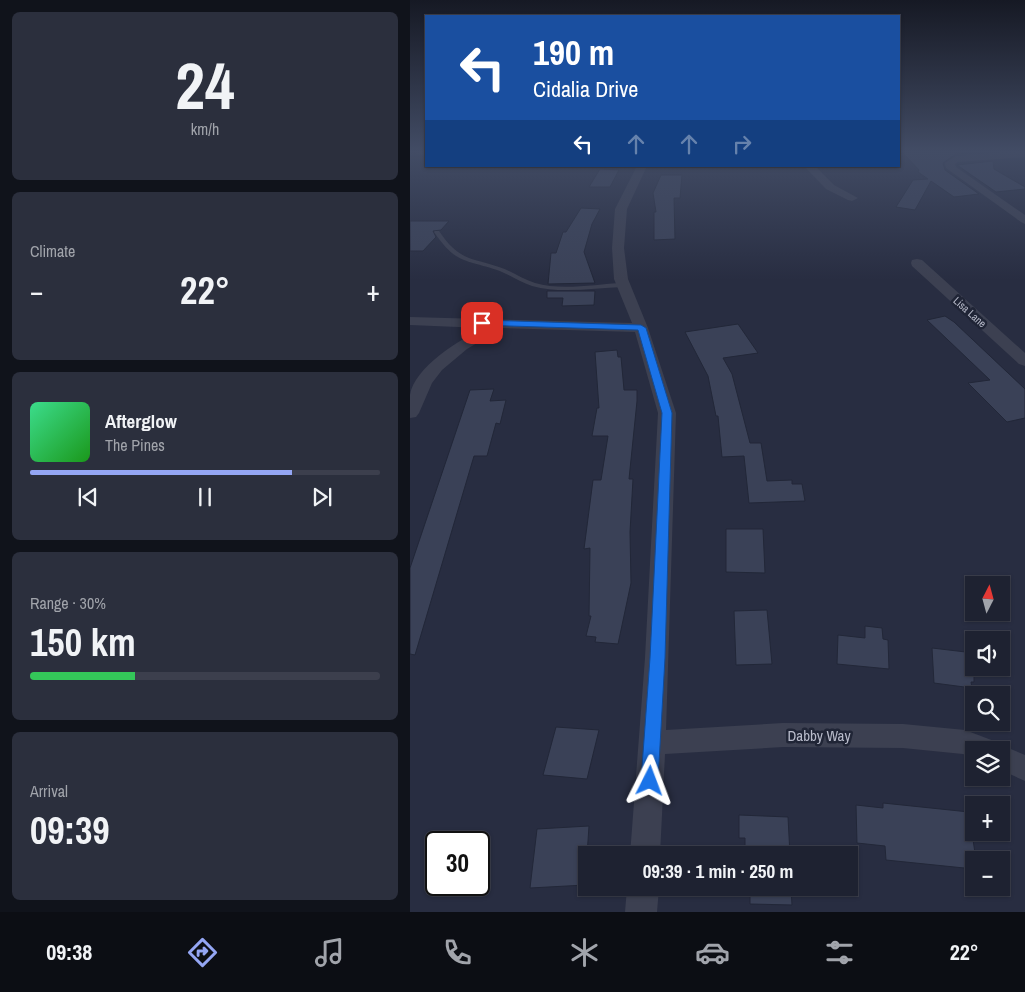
<!DOCTYPE html>
<meta charset="utf-8">
<style>
:root{--surface:#1e2231;--page:#2b2f3d;--text:#f1f3f6;--muted:#a1a4ab;--line:#3c3f4d;--accent:#94a6f4}
body{margin:0;font-family:"Archivo Narrow",sans-serif;background:var(--page);color:var(--text);height:100vh;display:flex;flex-direction:column;font-size:19px;white-space:nowrap}
*{box-sizing:border-box;margin:0}
p{font-size:16px;color:var(--muted)}
.icon{flex:none;width:28px;height:28px;fill:none;stroke:currentColor;stroke-width:2;stroke-linecap:round;stroke-linejoin:round}
.map{position:relative;flex:1;overflow:hidden}
.panel{display:flex;flex-direction:column;gap:12px;padding:12px;background:#10131b;width:410px}
.panel>*{flex:none}
.hud{position:absolute;left:15px;top:15px;width:475px;height:152px;border-radius:0px;box-shadow:0 1px 4px #0004,0 0 0 1px var(--line);background:#1a4fa0;color:#fff;overflow:hidden}
.needle{width:32px;rotate:6deg}
.buttons{position:absolute;left:555px;top:576px;display:grid;gap:10px}
.buttons a{display:grid;place-items:center;width:45px;height:45px;border-radius:0px;background:var(--surface);box-shadow:0 1px 4px #0004,0 0 0 1px var(--line);font-size:25px}
.speed{position:absolute;left:15px;top:831px;display:flex;gap:10px;font-size:25px;font-weight:700;text-align:center}
.speed>*{display:grid;place-content:center;width:65px;height:65px;border-radius:50%;background:var(--surface);box-shadow:0 1px 4px #0004,0 0 0 1px var(--line);line-height:1}
.speed .limit{border:2px solid #111;border-radius:8px;background:#fff;color:#111}
.pin{position:absolute;display:grid;place-items:center;width:42px;height:42px;color:#fff;margin:-21px;border-radius:10px;box-shadow:0 2px 8px #0006}
.me{position:absolute;width:55px;margin:-28px;rotate:3deg;stroke-linejoin:round;filter:drop-shadow(0 0 4px #0008)}
.turn{display:flex;align-items:center;gap:18px;height:105px;padding:0 25px;font-size:22px}
.turn .icon{width:65px;height:65px;stroke-width:2.5}
.turn b{display:block;font-size:35px;line-height:42px}
.lanes{display:flex;align-items:center;height:48px;padding:0 25px;background:#0003;justify-content:center;gap:25px;direction:ltr}
.lanes .off{opacity:.35}
.big{font-size:38px;font-weight:700;line-height:1.1}
.panel .tile{flex:1;display:flex;flex-direction:column;justify-content:center;gap:8px;min-width:0;padding:0 18px;border-radius:8px;background:var(--page)}
.panel .dial{align-items:center;gap:0}
.dial b{font-size:65px;line-height:1}
.song{display:flex;align-items:center;gap:15px}
.cover{width:60px;height:60px;border-radius:8px;background:linear-gradient(135deg,hsl(150 70% 55%),hsl(120 70% 35%))}
.played{height:5px;border-radius:2px;background:linear-gradient(90deg,var(--accent) 75%,var(--line) 75%)}
.keys{display:flex;justify-content:space-around;direction:ltr}
.heat{display:flex;justify-content:space-between;align-items:center;font-size:28px;direction:ltr}
.charge{height:8px;border-radius:4px;background:linear-gradient(90deg,#34c759 30%,var(--line) 0)}
.trip{position:absolute;left:168px;top:846px;width:280px;height:50px;border-radius:0px;background:var(--surface);box-shadow:0 1px 4px #0004,0 0 0 1px var(--line);font-weight:700;line-height:50px;text-align:center}
.tabs{display:flex;height:80px;justify-content:space-around;align-items:center;background:#0c0e14;color:var(--muted)}
.tabs .icon{width:35px;height:35px}
.tabs .selected{color:var(--accent)}
.tabs b{font-size:22px;color:var(--text)}
main{display:flex;flex:1;min-height:0}
.map>svg:first-child{display:block}
</style>
<main>
<section class="panel">
<div class="tile dial"><b>24</b><p>km/h</p></div>
<div class="tile"><p>Climate</p>
<div class="heat"><a>−</a><b class="big">22°</b><a>+</a></div>
</div>
<div class="tile">
<div class="song"><i class="cover"></i><div><b>Afterglow</b><p>The Pines</p></div></div>
<div class="played"></div>
<div class="keys"><svg class="icon" aria-label="previous" viewBox="0 0 24 24"><path d="M18 5L8 12l10 7zM5 5v14"/></svg><svg class="icon" aria-label="pause" viewBox="0 0 24 24"><path d="M8 5v14M16 5v14"/></svg><svg class="icon" aria-label="next" viewBox="0 0 24 24"><path d="M6 5l10 7-10 7zM19 5v14"/></svg></div>
</div>
<div class="tile"><p>Range · 30%</p><b class="big">150 km</b><div class="charge"></div></div>
<div class="tile"><p>Arrival</p><b class="big">09:39</b></div>
</section>
<div class="map">
<svg width="615" height="912" viewBox="0 0 615 912">
<rect width="100%" height="100%" fill="#282d41"/>
<path fill="#3a4157" stroke="#222738" d="M492,152H570L546,154L533,163L535,170L569,194L544,197L521,181L505,210L486,207L503,180L518,179L508,172L509,170Z
M583,161L584,169L615,187V189L586,192L547,165Z
M190,169L209,170L200,187H179Z
M251,175H272L270,198H264L265,239L244,240V212H246L243,193Z
M171,208L190,209L182,224L174,252L185,283L138,284L141,253H146L153,232H156Z
M0,221H39L31,230L23,231L26,237L13,251H0Z
M137,291H185L184,305L152,306L153,298H137Z
M535,316L544,322L615,389V418L597,422L558,383L580,380L517,320Z
M328,324L348,353L313,358L322,374L340,443H351L357,481L382,480V484H392L395,501L339,503L334,456L312,457L308,416H306L298,376L275,332Z
M207,350L208,357H211L214,390H227V401L219,479H223L220,532L221,583L208,644L185,642L186,637L176,636L181,616H179L180,548L174,549L183,480H191L198,436H182L187,408H189L185,352Z
M84,389L80,401L96,400L90,424L86,423L77,456H64L5,655L0,654V568L60,390Z
M316,529H353L355,573L316,572Z
M357,610L362,664L326,665L324,611Z
M455,626L472,628L473,639L478,640L479,669L427,664L428,635L455,638Z
M522,648L564,653V682H561L562,688L524,683Z
M146,727L189,730L177,779L133,775Z
M473,803L559,812L566,860H564V869L476,860L475,846L447,843L446,805L473,808Z
M329,815L378,817L380,855H335V838H329Z
M179,826L175,885L120,888L127,829Z
M340,888H381L382,905L340,904Z"/>
<g fill="none" stroke-linecap="round" stroke-linejoin="round">
<path fill="#3c4051" fill-rule="evenodd" d="M25,231H29C49,260 58,257 89,267C102,271 112,279 125,283C152,291 185,284 213,283L216,285L213,287C183,288 151,294 122,286C109,282 99,274 87,270C54,259 46,264 24,232Z"/>
<path fill="#3c4051" fill-rule="evenodd" d="M6,152H16V156L8,154Z
M598,152H615V157L548,162L545,164L546,167L615,215V224L611,222L536,168L535,163L546,156Z
M227,166H237L217,209L214,248L218,279L238,328L266,413L256,730L373,723L493,724L555,730L584,741L586,746L591,745L615,755V781L591,770V750H564V758L553,754L493,748L373,747L255,754L250,855H220L235,658L248,413L225,332L92,328L57,349L32,370L22,383L9,413L6,417L0,418C0,411 0,402 0,395C5,366 49,341 72,328L0,325V317L222,323L204,279L202,248L205,209Z
M394,166H405L424,185L448,198L442,201L438,200L416,189Z
M507,259L512,260L615,353V366L609,364L502,266L501,263L502,260Z
M217,888H249L247,912H215Z"/>
</g>
<linearGradient id="sky" x2="0" y2="1"><stop stop-color="#161924"/><stop offset="0.54" stop-color="#424c65"/><stop offset="1" stop-color="#424c65" stop-opacity="0"/></linearGradient>
<rect width="615" height="280" fill="url(#sky)"/>
<path fill="#1a73e8" stroke="#114b97" d="M72,320L231,325L236,328L262,413L255,658L248,781L246,786L240,788L234,786L231,781L240,658L252,413L228,330L68,325L67,323Z"/>
<g text-anchor="middle" dominant-baseline="central" stroke-width="5" stroke-linejoin="round" paint-order="stroke">
<g font-size="11" fill="#b9bccb" stroke="#202536">
<text transform="translate(560 312) rotate(42)">Lisa Lane</text>
</g>
<g font-size="15" fill="#b9bccb" stroke="#202536">
<text x="409" y="735">Dabby Way</text>
</g>
</g>
</svg>
<div class="buttons">
<a><svg class="needle" viewBox="-14 -14 28 28"><path d="M0-13l5 13h-10z" fill="#e53935"/><path d="M0 13l5-13h-10z" fill="#a1a4ab"/></svg></a>
<a><svg class="icon" aria-label="sound" viewBox="0 0 24 24"><path d="M4 9h4l5-4v14l-5-4H4zM17 9q2 3 0 6"/></svg></a>
<a><svg class="icon" aria-label="search" viewBox="0 0 24 24"><circle cx="10" cy="10" r="6"/><path d="M15 15l6 6"/></svg></a>
<a><svg class="icon" aria-label="layers" viewBox="0 0 24 24"><path d="M12 4l9 5-9 5-9-5zM3 14l9 5 9-5"/></svg></a>
<a>+</a>
<a>−</a>
</div>
<div class="speed"><div class="limit">30</div></div>
<div class="pin" style="left:72px;top:323px;background:#d93025"><svg class="icon" aria-label="arrive" viewBox="0 0 24 24"><path d="M6 21V4h12l-3 4 3 4H6"/></svg></div>
<svg class="me" style="left:240px;top:781px" viewBox="-20 -20 40 40"><path d="M0-17L14 15 0 8-14 15z" fill="#1a73e8" stroke="#fff" stroke-width="4"/></svg>
<div class="trip">09:39 · 1 min · 250 m</div>
<div class="hud">
<div class="turn"><svg class="icon" aria-label="left" viewBox="0 0 24 24"><path d="M17 20v-9H6M10 6l-5 5 5 5"/></svg><div><b>190 m</b>Cidalia Drive</div></div>
<div class="lanes"><svg class="icon" aria-label="left" viewBox="0 0 24 24"><path d="M17 20v-9H6M10 6l-5 5 5 5"/></svg><svg class="icon off" aria-label="ahead" viewBox="0 0 24 24"><path d="M12 20V5M6 11l6-6 6 6"/></svg><svg class="icon off" aria-label="ahead" viewBox="0 0 24 24"><path d="M12 20V5M6 11l6-6 6 6"/></svg><svg class="icon off" aria-label="right" viewBox="0 0 24 24"><path d="M7 20v-9h11M14 6l5 5-5 5"/></svg></div>
</div>
</div>
</main>
<nav class="tabs">
<b>09:38</b>
<svg class="icon selected" aria-label="directions" viewBox="0 0 24 24"><path d="M12 3l9 9-9 9-9-9zM9 14v-3h6M13 9l2 2-2 2"/></svg>
<svg class="icon" aria-label="music" viewBox="0 0 24 24"><path d="M9 18V5l10-2v13"/><circle cx="6" cy="18" r="3"/><circle cx="16" cy="16" r="3"/></svg>
<svg class="icon" aria-label="phone" viewBox="0 0 24 24"><path d="M5 4h4l2 5-3 2q2 4 5 5l2-3 5 2v4C11 20 4 13 5 4z"/></svg>
<svg class="icon" aria-label="climate" viewBox="0 0 24 24"><path d="M12 3v18M4 7l16 10M4 17L20 7"/></svg>
<svg class="icon" aria-label="car" viewBox="0 0 24 24"><path d="M5 17H2v-5l4-1 3-4h7l3 4 3 1v5h-3M9 17h6M6 11h13"/><circle cx="7" cy="17" r="2"/><circle cx="17" cy="17" r="2"/></svg>
<svg class="icon" aria-label="filters" viewBox="0 0 24 24"><path d="M4 7h16M4 17h16"/><circle cx="9" cy="7" r="2"/><circle cx="15" cy="17" r="2"/></svg>
<b>22°</b>
</nav>
